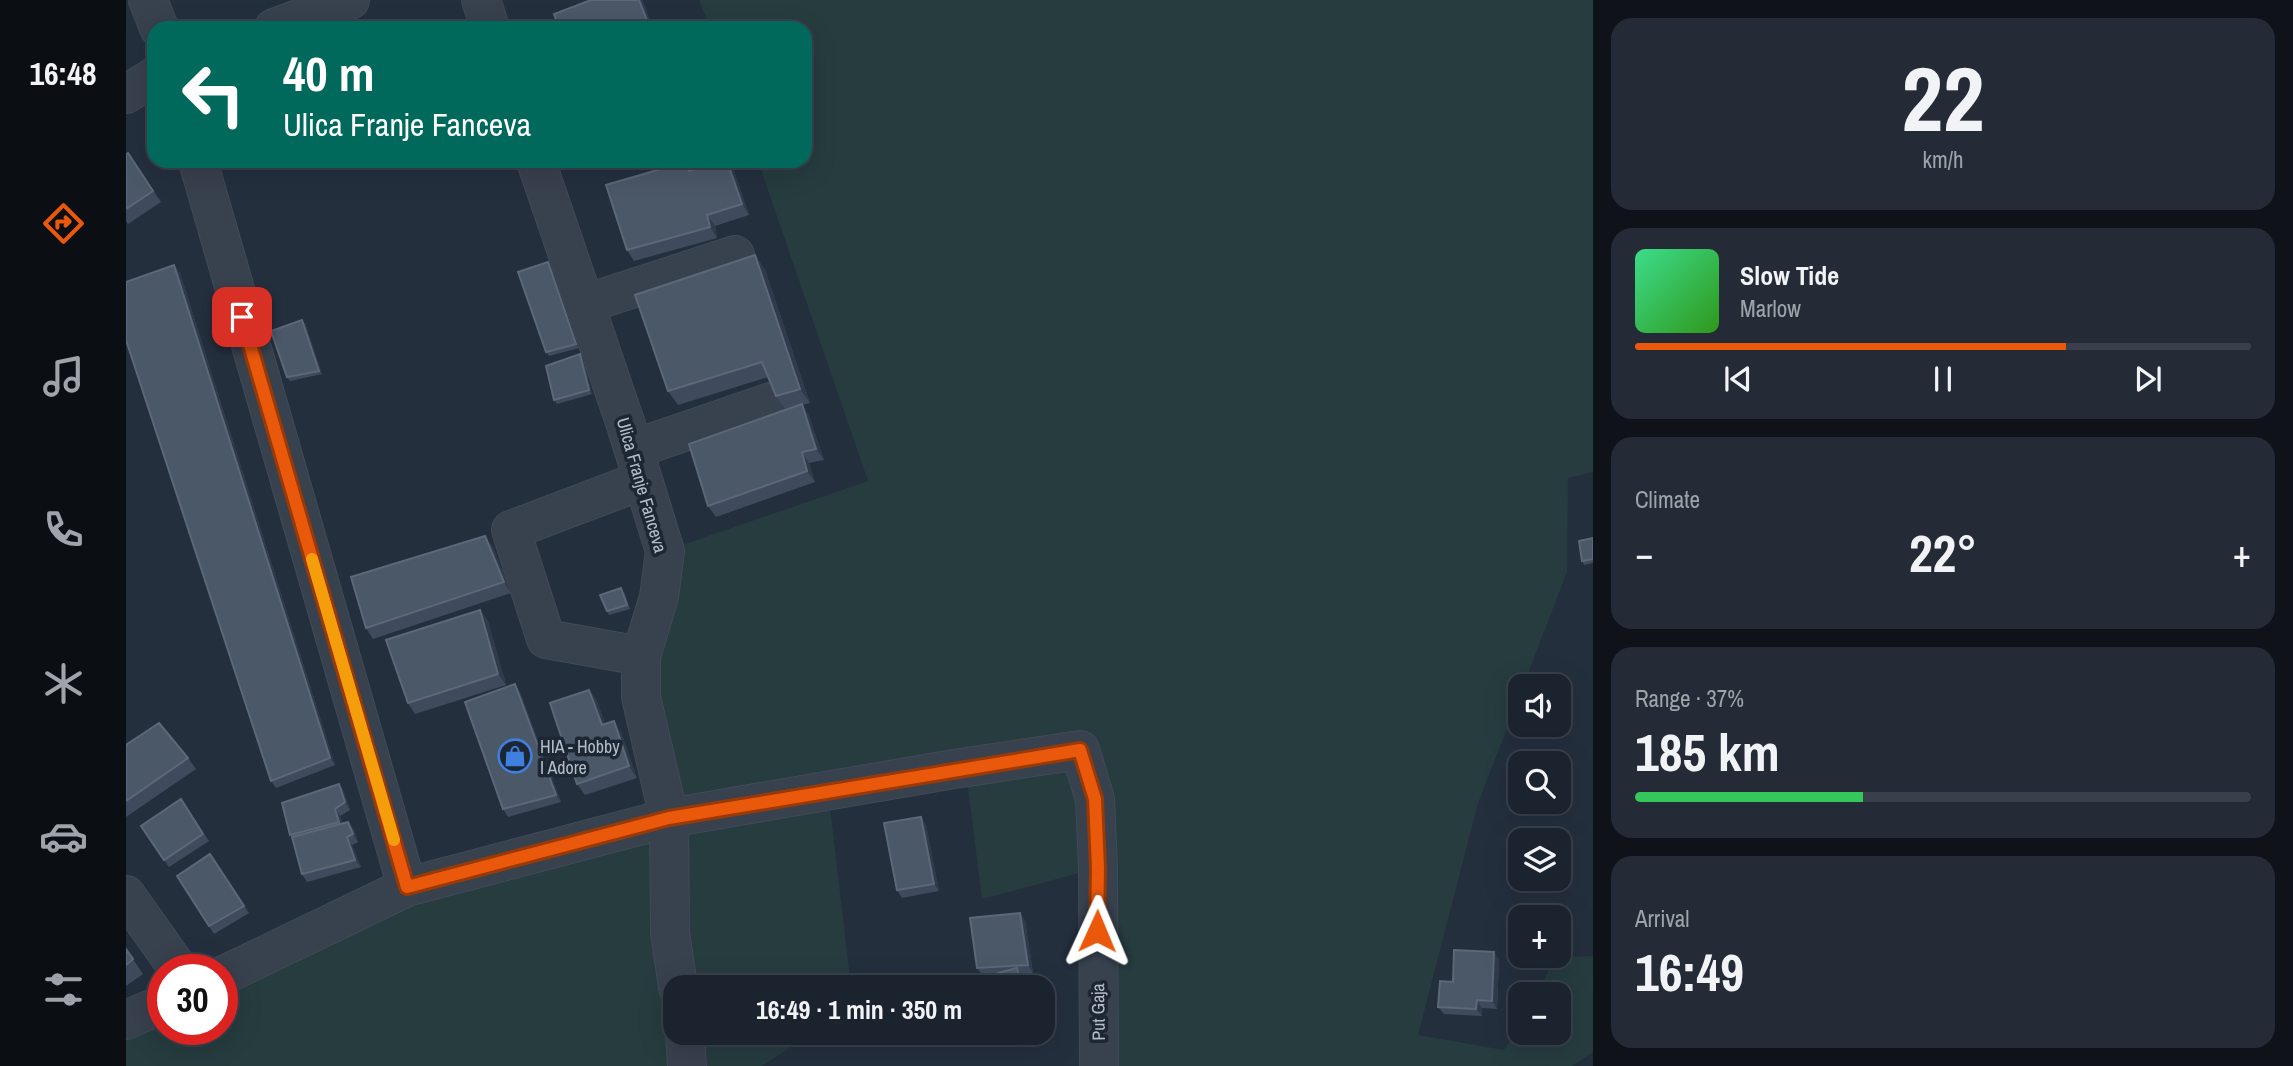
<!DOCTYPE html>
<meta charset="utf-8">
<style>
:root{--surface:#1b232e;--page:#242b36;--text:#f1f3f6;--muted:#a0a4aa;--line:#39404a;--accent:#ea580c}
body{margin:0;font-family:"Archivo Narrow",sans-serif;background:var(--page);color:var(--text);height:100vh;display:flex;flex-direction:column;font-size:26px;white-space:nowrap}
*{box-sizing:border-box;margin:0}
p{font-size:23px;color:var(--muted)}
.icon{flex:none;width:38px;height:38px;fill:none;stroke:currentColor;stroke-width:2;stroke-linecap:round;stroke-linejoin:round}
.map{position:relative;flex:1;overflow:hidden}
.panel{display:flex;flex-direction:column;gap:18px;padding:18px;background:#0f1319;width:700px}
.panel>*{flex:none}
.banner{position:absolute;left:21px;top:21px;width:665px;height:147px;border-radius:21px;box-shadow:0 7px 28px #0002,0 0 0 2px var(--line);background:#00695c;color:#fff;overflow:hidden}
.tools{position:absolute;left:1382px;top:674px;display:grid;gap:14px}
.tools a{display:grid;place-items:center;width:63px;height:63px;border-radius:14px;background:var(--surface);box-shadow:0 7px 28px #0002,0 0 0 2px var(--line);font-size:35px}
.speed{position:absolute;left:21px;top:954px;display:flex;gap:14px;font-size:35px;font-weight:700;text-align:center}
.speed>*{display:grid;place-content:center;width:91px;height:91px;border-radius:50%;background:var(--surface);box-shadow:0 7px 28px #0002,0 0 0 2px var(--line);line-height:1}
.speed .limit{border:10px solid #d22;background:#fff;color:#111}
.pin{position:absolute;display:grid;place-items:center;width:60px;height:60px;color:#fff;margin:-30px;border-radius:14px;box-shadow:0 4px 10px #0006}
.me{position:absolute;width:77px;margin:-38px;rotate:1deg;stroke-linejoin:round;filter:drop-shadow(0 0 5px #0008)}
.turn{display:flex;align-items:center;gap:24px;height:147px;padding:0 21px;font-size:32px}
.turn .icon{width:91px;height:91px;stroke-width:2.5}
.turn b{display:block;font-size:49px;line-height:60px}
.big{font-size:52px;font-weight:800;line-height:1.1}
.panel .card{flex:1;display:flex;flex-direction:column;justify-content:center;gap:10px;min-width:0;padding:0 24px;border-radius:21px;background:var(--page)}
.panel .dial{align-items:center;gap:0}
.dial b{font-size:91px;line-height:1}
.song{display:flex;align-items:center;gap:21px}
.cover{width:84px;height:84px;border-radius:10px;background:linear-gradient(135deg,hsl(150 70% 55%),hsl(110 70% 35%))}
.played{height:7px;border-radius:4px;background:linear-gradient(90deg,var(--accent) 70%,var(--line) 70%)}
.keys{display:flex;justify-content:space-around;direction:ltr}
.heat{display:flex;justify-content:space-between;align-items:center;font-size:38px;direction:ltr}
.charge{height:10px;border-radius:5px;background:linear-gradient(90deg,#34c759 37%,var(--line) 0)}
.trip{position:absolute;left:537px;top:975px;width:392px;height:70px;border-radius:21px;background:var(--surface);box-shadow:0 7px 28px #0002,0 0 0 2px var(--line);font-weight:800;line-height:70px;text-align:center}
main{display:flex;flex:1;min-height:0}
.tabs{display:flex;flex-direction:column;width:126px;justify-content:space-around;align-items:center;background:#0b0e12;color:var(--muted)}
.tabs .icon{width:49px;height:49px}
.tabs .selected{color:var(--accent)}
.tabs b{font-size:32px;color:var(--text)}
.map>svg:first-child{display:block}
</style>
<main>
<nav class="tabs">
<b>16:48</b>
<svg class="icon selected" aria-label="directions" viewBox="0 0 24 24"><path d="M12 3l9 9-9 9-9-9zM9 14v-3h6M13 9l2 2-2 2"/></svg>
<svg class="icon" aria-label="music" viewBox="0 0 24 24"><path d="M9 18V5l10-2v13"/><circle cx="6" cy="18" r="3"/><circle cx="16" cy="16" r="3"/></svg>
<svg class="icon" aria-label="phone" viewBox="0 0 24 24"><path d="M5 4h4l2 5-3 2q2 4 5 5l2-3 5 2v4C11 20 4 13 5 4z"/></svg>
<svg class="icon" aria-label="climate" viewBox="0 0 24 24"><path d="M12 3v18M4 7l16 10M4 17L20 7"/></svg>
<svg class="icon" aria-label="car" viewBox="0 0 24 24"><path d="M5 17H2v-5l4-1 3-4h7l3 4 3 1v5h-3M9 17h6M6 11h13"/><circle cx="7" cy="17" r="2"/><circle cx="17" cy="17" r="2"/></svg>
<svg class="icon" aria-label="filters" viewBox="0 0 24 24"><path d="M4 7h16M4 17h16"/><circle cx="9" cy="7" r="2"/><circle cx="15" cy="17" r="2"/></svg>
</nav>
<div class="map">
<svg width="1467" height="1066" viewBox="0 0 1467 1066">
<rect width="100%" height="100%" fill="#242f3e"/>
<path fill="#263c3f" d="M573,0H1467V472L1442,478L1441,572L1397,686H1395V693L1352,803L1292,1035L1378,1050L1395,1022V1032H1433V994H1411L1429,957L1467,956V1052L1446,1066H973L972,868L856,899L840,772L703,798L725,987H550V1032L687,1033L636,1066H0V1020L37,1004V1029H96V976L281,887L543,818L515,697L539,551L742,481L632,161H679V28H584Z"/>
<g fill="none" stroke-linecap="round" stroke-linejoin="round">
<defs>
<path id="minor" d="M22,0L33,28
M355,0L364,28
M148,28L224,0
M0,94L28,77
M72,161L281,887
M410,161L500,425L539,551L533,597L515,656V697L543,818L544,932L552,987
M459,304L609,255
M508,449L651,400
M515,656L420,639L385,530L517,480
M0,895L53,970
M96,976L281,887L543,818L828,769L954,750L969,799L972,868L973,1066
M0,1020L37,1004
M559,1032L561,1066"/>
</defs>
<use href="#minor" stroke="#414a57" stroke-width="40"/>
<use href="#minor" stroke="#38414e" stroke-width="38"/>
</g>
<path fill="#3f4b5c" d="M2,153L35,202L2,224L0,221V154Z
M607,168L623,215L589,226L591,238L508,261L501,250L564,171Z
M629,255L639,270L684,403L676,405L683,416L698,460L683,463L689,482L590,517L582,506L660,410L650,396L642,377L552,405L542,391Z
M48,265L54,273L209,765L150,788L145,781Z
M425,266L453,348L423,356L420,352Z
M179,323L196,374L164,381L161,377Z
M457,358L466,394L431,404L428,400Z
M1467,538V563L1458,565L1456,561Z
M367,547L385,593L247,639L240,628Z
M498,592L504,609L483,615L481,611Z
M354,610L362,621L380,685L289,714L282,703Z
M463,690L471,701L479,724L495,732L511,778L459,795L451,784Z
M394,692L435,802L382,817L377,809Z
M0,745L62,758L70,769L0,817Z
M213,784L218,792L224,810L214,816L216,823L228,829L232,842L226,845L235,867L181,882L176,874L166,837L164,835Z
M55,799L83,841L43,867L15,826Z
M800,825L813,891L776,898L771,890Z
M84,854L123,913L88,934L51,876Z
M899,920L907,973L895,974L897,975L857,976L851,968Z
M0,949L17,974L0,986Z
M1373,959L1371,1009L1356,1008V1016L1318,1014L1312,1007L1327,982Z"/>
<path fill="#2f3b4b" d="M513,0H517L527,28H524Z
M601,161H602L607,168L623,215L616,204Z
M581,215L589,226L591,238L584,227Z
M629,255L639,270L684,403L674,389Z
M422,262L425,266L453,348L450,344Z
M48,265L54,273L209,765L204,758Z
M176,320L179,323L196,374L193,371Z
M454,354L457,358L466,394L463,390Z
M676,404L683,416L698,460L690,449Z
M676,452L683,463L689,482L681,471Z
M359,536L367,547L385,593L378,582Z
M354,610L362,621L380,685L372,674Z
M389,684L394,692L435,802L430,795Z
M463,690L471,701L483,736L476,725Z
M488,721L495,732L511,778L503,766Z
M213,784L218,792L224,810L219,802Z
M209,809L214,816L219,830L213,822Z
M795,817L800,825L813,891L808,884Z
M222,822L228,829L232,842L227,834Z
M221,837L226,845L235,867L229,860Z
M894,913L899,920L907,973L902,965Z
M1368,952L1373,959L1371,1009L1366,1001Z
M891,968L897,975L900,987H897Z
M1351,1000L1356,1008V1016L1350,1009Z"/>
<path fill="#4b5868" stroke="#5c6777" stroke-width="2" d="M465,0H513L524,28H433L428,14Z
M2,153L27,191L0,209V154Z
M589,161H601L616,204L581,215L584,227L501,250L480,185L559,162L563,171Z
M629,255L674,389L650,396L636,362L542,391L509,295Z
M422,262L450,344L420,352L392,272Z
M48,265L204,758L145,781L0,340V282Z
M176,320L193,371L161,377L145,331Z
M454,354L463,390L428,400L420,366Z
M676,404L690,449L676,452L681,471L582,506L563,444Z
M359,536L378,582L240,628L225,577Z
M1467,538V559L1456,561L1453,541Z
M495,588L501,605L481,611L474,595Z
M354,610L372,674L282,703L260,640Z
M389,684L430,795L377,809L339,702Z
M463,690L476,725L488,721L503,766L451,784L424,703Z
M33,723L62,758L0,801V745Z
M213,784L219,802L209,809L213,822L164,835L156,803Z
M55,799L77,834L38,860L15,826Z
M795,817L808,884L771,890L758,823Z
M222,822L227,834L221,837L229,860L176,874L166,837Z
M84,854L118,906L83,926L51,876Z
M894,913L902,965L851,968L844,918Z
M0,949L7,959L0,965Z
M1328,950L1368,952L1366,1001L1351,1000L1350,1009L1312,1007L1314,981L1327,982Z
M891,968L897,987H876L872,973Z"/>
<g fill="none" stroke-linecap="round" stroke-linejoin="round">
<defs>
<path id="route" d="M116,317L281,887L543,818L954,750L969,799L972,868L971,931"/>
</defs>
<use href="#route" stroke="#983908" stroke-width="18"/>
<use href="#route" stroke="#ea580c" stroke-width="12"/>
<path stroke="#f59e0b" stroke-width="12" d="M186,559L268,840"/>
</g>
<defs>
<symbol id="shop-ring" viewBox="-11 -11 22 22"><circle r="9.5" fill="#1d2633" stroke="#3f7fe0" stroke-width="1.5"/><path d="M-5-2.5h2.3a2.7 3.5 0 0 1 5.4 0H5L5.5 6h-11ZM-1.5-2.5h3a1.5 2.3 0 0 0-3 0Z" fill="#3f7fe0"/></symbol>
</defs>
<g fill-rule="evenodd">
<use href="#shop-ring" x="370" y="737" width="38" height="38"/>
</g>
<g text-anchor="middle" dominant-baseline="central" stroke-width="7" stroke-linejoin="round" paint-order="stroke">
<g font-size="18" fill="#b4bcc9" stroke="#1d2633">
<text transform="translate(516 485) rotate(74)">Ulica Franje Fanceva</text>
<text transform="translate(972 1012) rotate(-91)">Put Gaja</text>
</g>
<g font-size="18" fill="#b4bcc9" stroke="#1d2633" text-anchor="start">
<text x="414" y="746">HIA - Hobby<tspan x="414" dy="21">I Adore</tspan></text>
</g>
</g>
</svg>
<div class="tools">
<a><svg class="icon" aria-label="sound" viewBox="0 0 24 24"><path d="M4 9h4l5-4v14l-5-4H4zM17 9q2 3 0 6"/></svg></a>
<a><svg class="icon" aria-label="search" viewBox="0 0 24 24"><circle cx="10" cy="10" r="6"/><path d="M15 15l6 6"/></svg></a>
<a><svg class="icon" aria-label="layers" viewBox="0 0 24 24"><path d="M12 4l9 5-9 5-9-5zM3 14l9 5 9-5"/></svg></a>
<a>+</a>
<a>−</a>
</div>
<div class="speed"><div class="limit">30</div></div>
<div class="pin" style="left:116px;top:317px;background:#d93025"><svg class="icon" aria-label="arrive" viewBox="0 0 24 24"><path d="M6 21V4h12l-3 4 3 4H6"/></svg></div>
<svg class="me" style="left:971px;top:931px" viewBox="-20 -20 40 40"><path d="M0-17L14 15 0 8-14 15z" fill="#ea580c" stroke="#fff" stroke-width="4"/></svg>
<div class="trip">16:49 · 1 min · 350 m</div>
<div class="banner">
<div class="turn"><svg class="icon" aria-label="left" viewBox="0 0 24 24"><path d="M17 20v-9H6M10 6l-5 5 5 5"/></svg><div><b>40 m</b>Ulica Franje Fanceva</div></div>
</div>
</div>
<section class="panel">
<div class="card dial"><b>22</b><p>km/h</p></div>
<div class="card">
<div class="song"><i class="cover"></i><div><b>Slow Tide</b><p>Marlow</p></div></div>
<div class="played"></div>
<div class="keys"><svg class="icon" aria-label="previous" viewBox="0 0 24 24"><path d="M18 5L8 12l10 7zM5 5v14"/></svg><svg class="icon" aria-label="pause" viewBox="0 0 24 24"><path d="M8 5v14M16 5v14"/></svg><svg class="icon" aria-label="next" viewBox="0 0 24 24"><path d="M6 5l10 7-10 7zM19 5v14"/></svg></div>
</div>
<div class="card"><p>Climate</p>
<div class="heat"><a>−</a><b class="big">22°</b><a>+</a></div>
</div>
<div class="card"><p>Range · 37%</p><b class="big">185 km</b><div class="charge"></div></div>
<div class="card"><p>Arrival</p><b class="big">16:49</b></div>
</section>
</main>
